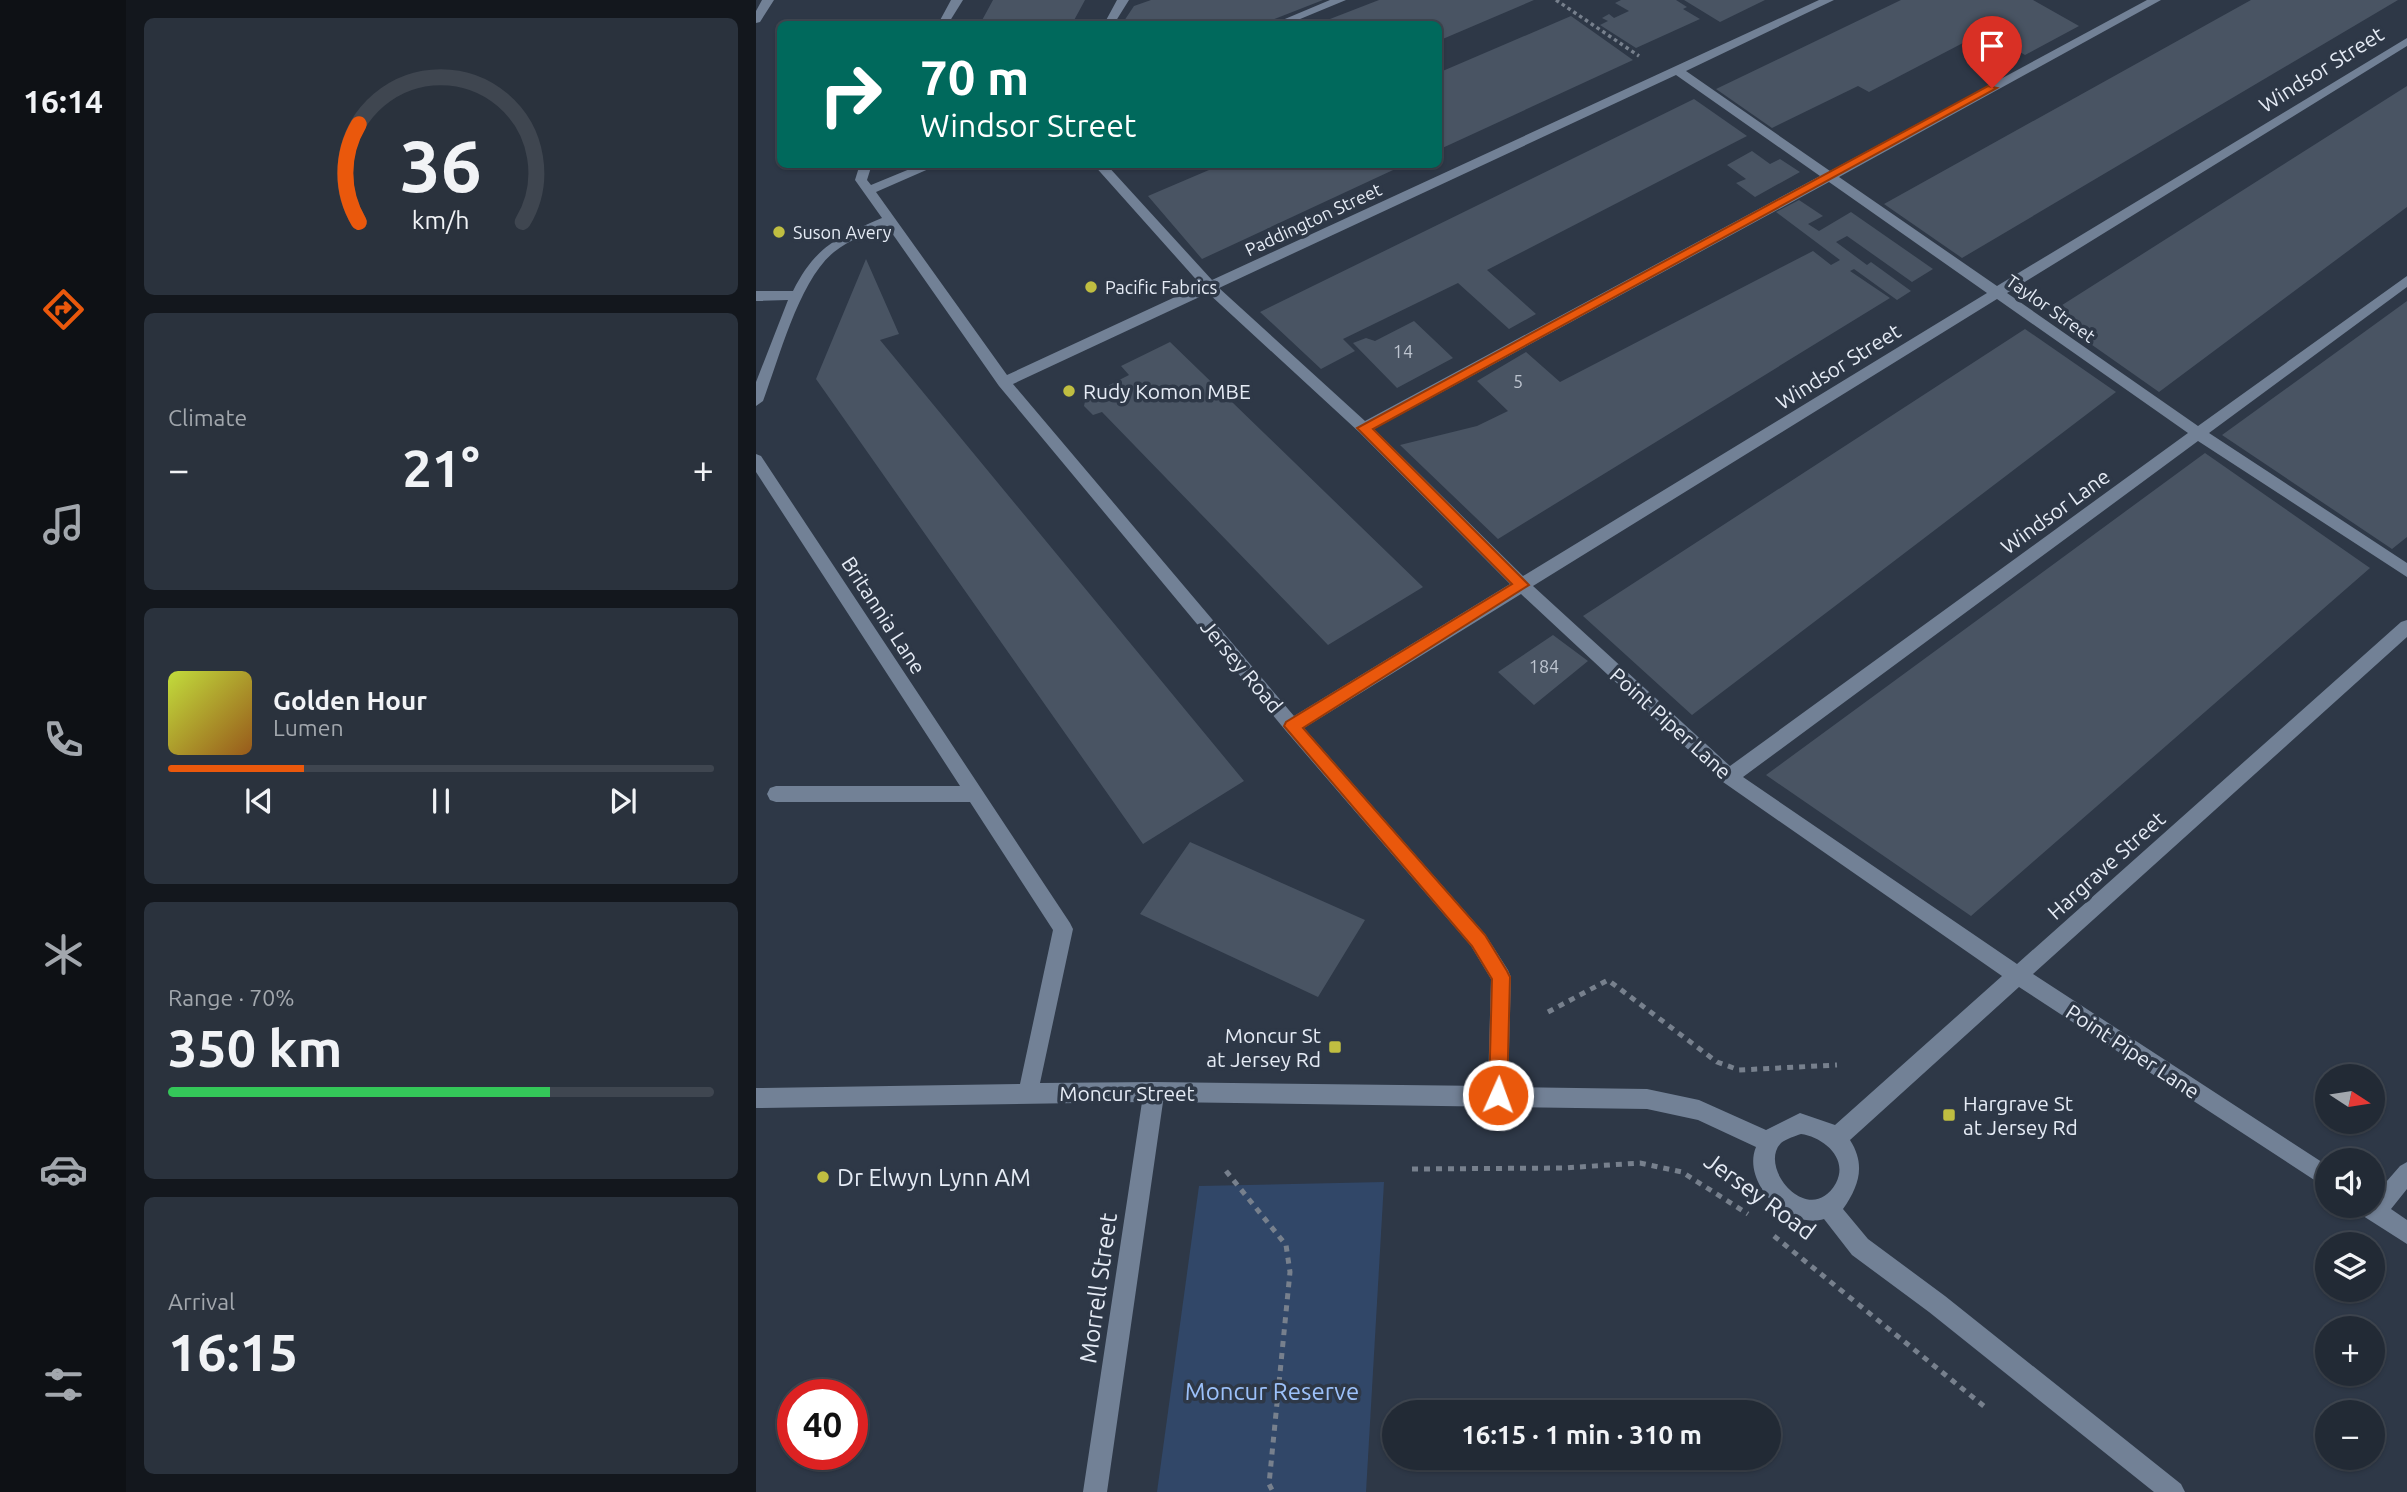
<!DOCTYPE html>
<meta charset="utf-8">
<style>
:root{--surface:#222a35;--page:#2a323d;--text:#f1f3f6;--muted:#a2a7ad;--line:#3f4650;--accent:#ea580c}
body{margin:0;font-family:Ubuntu,sans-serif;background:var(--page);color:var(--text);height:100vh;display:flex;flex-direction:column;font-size:26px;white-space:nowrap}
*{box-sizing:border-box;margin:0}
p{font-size:23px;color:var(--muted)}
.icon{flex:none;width:38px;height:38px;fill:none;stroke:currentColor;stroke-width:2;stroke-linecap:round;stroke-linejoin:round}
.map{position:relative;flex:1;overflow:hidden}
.drawer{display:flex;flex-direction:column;gap:18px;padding:18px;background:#13171d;width:630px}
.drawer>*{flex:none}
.hud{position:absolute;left:21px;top:21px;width:665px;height:147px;border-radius:10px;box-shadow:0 2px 5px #0004,0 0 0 2px var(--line);background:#00695c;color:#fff;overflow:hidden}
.needle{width:46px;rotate:102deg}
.tools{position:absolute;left:1559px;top:1064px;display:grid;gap:14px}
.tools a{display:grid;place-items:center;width:70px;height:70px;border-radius:50%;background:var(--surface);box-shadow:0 2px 5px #0004,0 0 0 2px var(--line);font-size:35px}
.speed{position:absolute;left:21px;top:1379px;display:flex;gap:14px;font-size:35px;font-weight:700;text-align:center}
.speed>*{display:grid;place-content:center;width:91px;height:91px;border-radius:50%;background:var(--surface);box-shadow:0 2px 5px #0004,0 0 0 2px var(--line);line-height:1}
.speed .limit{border:10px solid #d22;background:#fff;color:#111}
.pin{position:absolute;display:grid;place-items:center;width:60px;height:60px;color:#fff;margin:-72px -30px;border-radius:50% 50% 50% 0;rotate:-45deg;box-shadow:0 0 7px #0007}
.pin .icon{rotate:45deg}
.me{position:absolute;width:77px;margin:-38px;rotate:2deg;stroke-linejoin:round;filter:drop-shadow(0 0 5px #0008)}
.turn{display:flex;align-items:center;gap:24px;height:147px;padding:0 28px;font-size:32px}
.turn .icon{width:91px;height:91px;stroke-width:2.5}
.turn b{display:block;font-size:49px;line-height:60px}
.big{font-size:52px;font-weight:700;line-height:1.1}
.drawer .widget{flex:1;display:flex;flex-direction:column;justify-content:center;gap:10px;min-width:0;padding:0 24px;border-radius:10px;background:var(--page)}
.drawer .dial{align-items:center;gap:0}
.dial svg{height:182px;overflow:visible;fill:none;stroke:var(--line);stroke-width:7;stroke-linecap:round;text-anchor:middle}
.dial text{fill:var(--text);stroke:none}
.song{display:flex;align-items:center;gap:21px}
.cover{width:84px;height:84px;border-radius:10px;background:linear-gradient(135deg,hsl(70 70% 55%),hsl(30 70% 35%))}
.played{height:7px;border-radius:4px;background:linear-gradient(90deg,var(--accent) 25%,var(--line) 25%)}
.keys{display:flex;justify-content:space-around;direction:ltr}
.heat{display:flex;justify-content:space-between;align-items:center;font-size:38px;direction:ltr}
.charge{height:10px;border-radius:5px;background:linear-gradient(90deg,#34c759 70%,var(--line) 0)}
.trip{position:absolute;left:626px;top:1400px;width:399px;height:70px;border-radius:35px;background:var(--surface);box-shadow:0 2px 5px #0004,0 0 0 2px var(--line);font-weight:700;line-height:70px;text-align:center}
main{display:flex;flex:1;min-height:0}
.menu{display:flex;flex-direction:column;width:126px;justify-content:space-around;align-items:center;background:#0e1115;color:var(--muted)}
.menu .icon{width:49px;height:49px}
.menu .current{color:var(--accent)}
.menu b{font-size:32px;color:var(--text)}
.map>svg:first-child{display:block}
</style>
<main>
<nav class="menu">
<b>16:14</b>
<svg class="icon current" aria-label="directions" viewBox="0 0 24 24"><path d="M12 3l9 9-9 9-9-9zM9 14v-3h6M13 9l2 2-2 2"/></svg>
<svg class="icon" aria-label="music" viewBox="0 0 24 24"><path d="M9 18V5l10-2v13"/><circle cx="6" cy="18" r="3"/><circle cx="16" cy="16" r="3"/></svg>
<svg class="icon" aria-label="phone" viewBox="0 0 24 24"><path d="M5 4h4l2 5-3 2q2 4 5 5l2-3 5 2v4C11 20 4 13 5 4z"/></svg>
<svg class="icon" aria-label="climate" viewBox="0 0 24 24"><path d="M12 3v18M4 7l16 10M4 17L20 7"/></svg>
<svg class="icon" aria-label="car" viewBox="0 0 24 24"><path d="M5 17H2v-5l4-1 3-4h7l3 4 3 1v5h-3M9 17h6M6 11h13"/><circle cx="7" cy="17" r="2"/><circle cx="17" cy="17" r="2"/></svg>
<svg class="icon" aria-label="filters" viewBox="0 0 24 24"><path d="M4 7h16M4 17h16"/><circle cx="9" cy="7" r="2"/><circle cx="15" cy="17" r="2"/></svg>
</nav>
<section class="drawer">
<div class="widget dial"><svg viewBox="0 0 100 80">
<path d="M14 69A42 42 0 1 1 86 69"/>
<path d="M14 69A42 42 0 0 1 14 26" stroke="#ea580c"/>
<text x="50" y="56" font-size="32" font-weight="700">36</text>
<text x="50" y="72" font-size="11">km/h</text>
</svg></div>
<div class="widget"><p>Climate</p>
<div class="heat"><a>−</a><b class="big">21°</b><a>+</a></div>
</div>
<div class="widget">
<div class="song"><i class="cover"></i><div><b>Golden Hour</b><p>Lumen</p></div></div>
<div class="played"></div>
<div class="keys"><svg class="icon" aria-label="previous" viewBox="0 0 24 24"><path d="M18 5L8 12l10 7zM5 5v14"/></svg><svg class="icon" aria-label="pause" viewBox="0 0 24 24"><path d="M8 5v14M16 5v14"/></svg><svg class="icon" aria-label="next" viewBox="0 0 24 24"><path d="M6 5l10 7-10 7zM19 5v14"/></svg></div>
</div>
<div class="widget"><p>Range · 70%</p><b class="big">350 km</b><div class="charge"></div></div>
<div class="widget"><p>Arrival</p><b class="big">16:15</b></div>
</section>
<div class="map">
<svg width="1651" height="1492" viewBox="0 0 1651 1492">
<rect width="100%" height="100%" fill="#2e3847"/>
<path fill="#314768" d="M628,1182L610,1492H401L443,1186Z"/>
<path fill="#495463" d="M237,0H329L316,24H224Z
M395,0H567L506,24H366L378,6Z
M623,0H778L682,41V24H561Z
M865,0H920L931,7L927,9L944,19L880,48L844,25L852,21L846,18L853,14L858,18L873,11L859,3Z
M928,0H1009L964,22Z
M1145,0H1277L1323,26L1269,55L1228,32L1113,92L1102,86L1016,128L960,89Z
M1495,0H1642L1206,258L1128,204Z
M815,16L877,60L682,150V73Z
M1651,86V207L1403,392L1292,314Z
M938,99L991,136L731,270L780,314L753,329L702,283L587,339L599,351L565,369L504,312Z
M996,151L1014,164L1024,159L1044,172L999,197L980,183L990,179L971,165Z
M467,164H650L446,259L392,196Z
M1043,200L1067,216L1052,224L1063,231L1095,212L1177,269L1156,282L1091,236L1080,242L1111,265L1115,262L1155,291L1141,300L1098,269L1094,271L1134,298L742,539L644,445L721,426L752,411L721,381L770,352L804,382L1057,251L1075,265L1084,260L1020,212Z
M110,259L143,334L124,340L488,781L387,844L60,379Z
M1651,301V537L1636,549L1466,435Z
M658,321L697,358L641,388L597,343L610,338L619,341Z
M1269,329L1360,392L936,715L827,616Z
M414,342L667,587L572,645L346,412L337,415L328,406L330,397L373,375L365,366Z
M1449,453L1614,568L1215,916L1010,775Z
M797,635L832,661L778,705L742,672Z
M434,842L609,920L562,997L384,914Z"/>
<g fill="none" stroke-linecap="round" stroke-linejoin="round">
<path stroke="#77808d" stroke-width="3.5" stroke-dasharray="3.5 3.5" stroke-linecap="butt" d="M800,0L883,56"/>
<path stroke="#77808d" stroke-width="5" stroke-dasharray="6 6" stroke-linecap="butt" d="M792,1012L852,980L961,1062L983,1070L1081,1065
M656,1169L807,1168L884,1163L926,1172L992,1214
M470,1171L530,1245L534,1272L513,1484L517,1492
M1018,1236L1229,1407"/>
<path fill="#728196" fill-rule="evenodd" d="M6,0H18L4,22L0,23V11Z
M195,0H207L192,24H182Z
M361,0H373L358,24H348Z
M574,0H590L532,24H517Z
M1063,0H1078L930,71L1074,171L1391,0H1405L1083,177L1241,286L1651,38V46L1251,293L1442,426L1651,276V287L1453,433L1651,563V577L1442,441L987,777L1261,964L1645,622L1651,620V637L1277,974L1572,1166V1189L1263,987L1094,1140C1110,1165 1103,1186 1087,1209L1112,1239L1189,1296L1425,1484L1429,1492H1398L1173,1312L1096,1255L1068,1219C1033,1230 985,1183 1000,1147L942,1120L891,1109L407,1102L351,1492H327L386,1102L0,1108V1088L264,1084L297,930L214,802H20L14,800L11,794L14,788L20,786H204L0,472V454L5,456L314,923L317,929L284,1083L398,1082L732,1086L735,979L715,946L530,731L243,386L131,226C113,233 93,240 78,252C43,280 23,359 7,401L0,406V382L32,300L0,301V291H37C59,247 81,237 126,218L99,180L104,164H116L111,180L115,185L166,164H184L120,192L251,375L445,285L337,164H350L456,280ZM920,75L1064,176L609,421L463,288ZM1073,182L1231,293L767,576L618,429ZM452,293L603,432L754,584L538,716L257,384ZM1241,299L1432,433L974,766L777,586ZM765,594L967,782L1246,976L1079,1125L1044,1113L1010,1130L943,1100L891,1089L752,1087L755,977L752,970L729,934L548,728ZM1045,1134C1067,1137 1093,1158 1080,1183C1054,1229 1001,1168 1025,1143C1030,1139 1039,1136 1045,1134Z
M1651,1162V1189L1635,1209L1651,1220V1244L1604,1214L1601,1206H1617V1197L1644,1166Z"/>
</g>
<path fill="#ea580c" stroke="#983908" stroke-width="2" d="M1232,86L1241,88L617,429L773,585L547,728L729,935L751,971L754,977L751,1095L748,1102L742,1105L735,1102L733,1095L736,979L716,946L528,726L530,722L756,584L601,428Z"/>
<g fill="#c0be41" stroke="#2e3847" stroke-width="2.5">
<circle cx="23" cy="232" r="7"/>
<circle cx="335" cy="287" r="7"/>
<circle cx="313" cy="391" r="7"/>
<rect x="572" y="1040" width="14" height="14" rx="3.5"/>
<rect x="1186" y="1108" width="14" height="14" rx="3.5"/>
<circle cx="67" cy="1177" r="7"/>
</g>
<g text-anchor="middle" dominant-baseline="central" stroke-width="7" stroke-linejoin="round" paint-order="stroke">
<g font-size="18" fill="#e5ebf5" stroke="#2e3847">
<text transform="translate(557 219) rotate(-25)">Paddington Street</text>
<text transform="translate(1295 308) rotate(35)">Taylor Street</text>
</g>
<g font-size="18" fill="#e5ebf5" stroke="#2e3847" text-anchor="start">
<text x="37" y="232">Suson Avery</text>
<text x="349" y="287">Pacific Fabrics</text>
</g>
<g font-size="18" fill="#bec5d0">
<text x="647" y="351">14</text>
<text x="762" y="381">5</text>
<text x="788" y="666">184</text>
</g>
<g font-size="21" fill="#e5ebf5" stroke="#2e3847">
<text transform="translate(1565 69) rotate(-32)">Windsor Street</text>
<text transform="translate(1082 366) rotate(-32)">Windsor Street</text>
<text transform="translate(1299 511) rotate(-36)">Windsor Lane</text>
<text transform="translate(128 615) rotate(57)">Britannia Lane</text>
<text transform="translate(486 666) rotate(50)">Jersey Road</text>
<text transform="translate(915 723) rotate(42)">Point Piper Lane</text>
<text transform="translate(1350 865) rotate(-42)">Hargrave Street</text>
<text transform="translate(1377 1051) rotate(33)">Point Piper Lane</text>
<text x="371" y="1093">Moncur Street</text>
</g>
<g font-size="21" fill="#e5ebf5" stroke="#2e3847" text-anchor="start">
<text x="327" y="391">Rudy Komon MBE</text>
<text x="565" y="1035" text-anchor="end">Moncur St<tspan x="565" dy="24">at Jersey Rd</tspan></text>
<text x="1207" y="1103">Hargrave St<tspan x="1207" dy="24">at Jersey Rd</tspan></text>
</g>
<g font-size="24" fill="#e5ebf5" stroke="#2e3847" text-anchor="start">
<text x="81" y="1177">Dr Elwyn Lynn AM</text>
</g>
<g font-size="24" fill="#e5ebf5" stroke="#2e3847">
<text transform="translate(1004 1196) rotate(36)">Jersey Road</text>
<text transform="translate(342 1288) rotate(-82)">Morrell Street</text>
</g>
<g font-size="24" fill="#9cc1fa" stroke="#2e3847">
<text x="516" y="1391">Moncur Reserve</text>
</g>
</g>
</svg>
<div class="tools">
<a><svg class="needle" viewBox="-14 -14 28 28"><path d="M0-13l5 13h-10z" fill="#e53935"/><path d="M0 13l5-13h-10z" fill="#a2a7ad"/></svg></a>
<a><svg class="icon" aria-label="sound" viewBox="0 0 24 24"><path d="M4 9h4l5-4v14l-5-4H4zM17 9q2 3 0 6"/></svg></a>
<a><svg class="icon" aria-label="layers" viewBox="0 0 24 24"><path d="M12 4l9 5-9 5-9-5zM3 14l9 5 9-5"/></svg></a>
<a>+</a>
<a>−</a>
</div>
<div class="speed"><div class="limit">40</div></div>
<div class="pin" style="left:1236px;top:88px;background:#d93025"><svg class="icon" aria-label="arrive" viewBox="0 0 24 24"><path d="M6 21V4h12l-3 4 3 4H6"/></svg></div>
<svg class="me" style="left:742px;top:1095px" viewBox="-20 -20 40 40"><circle r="17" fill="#ea580c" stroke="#fff" stroke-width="3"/><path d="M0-11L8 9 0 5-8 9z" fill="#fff"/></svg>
<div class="trip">16:15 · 1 min · 310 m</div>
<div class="hud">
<div class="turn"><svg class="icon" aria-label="right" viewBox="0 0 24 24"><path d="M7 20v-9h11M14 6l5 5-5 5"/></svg><div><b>70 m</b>Windsor Street</div></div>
</div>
</div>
</main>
